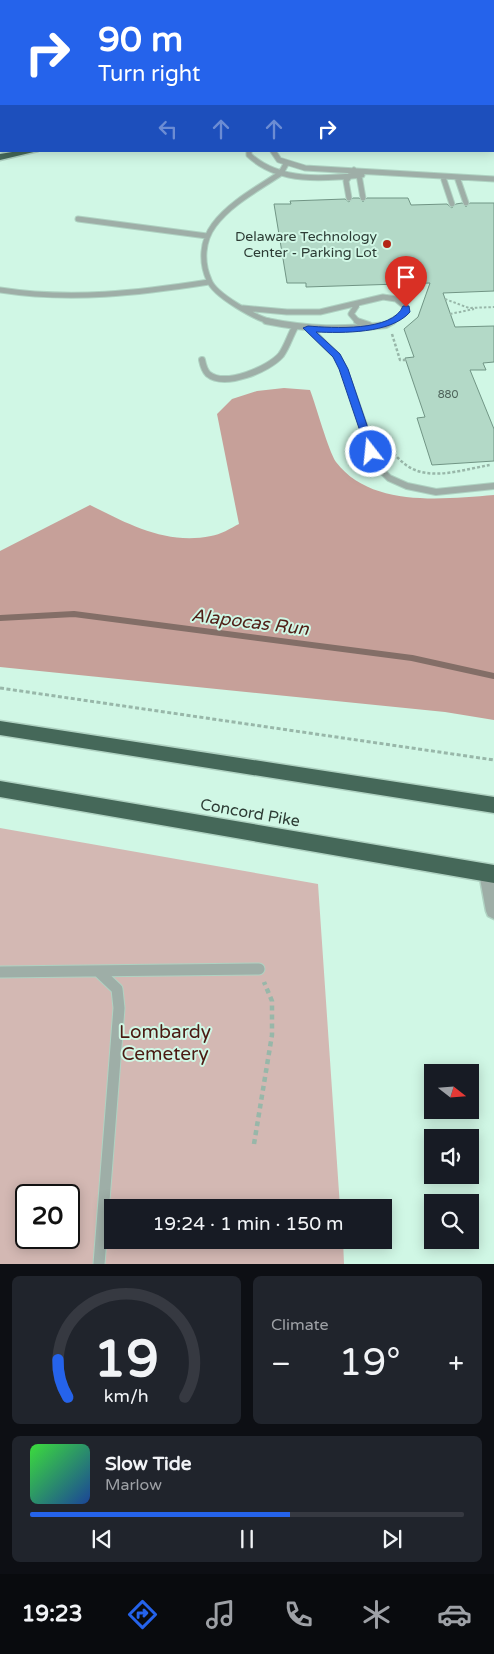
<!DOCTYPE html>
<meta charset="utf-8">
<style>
:root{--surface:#171b24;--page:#20242c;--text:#f1f3f6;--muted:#9ea1a6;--line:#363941;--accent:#2563eb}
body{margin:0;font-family:"Varela Round",sans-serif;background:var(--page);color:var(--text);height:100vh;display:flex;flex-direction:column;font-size:19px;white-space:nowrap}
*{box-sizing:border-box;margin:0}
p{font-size:16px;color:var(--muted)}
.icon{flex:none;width:28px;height:28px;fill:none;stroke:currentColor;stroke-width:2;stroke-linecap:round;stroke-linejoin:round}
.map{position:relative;height:1264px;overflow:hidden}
.panel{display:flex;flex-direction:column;gap:12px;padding:12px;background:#0d0f14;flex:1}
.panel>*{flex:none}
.banner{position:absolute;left:0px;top:0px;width:495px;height:152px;box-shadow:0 2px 12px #0003;background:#2563eb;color:#fff;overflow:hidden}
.needle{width:32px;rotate:107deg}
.buttons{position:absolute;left:424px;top:1064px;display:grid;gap:10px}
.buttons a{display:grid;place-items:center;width:55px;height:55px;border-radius:0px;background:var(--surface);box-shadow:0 2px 12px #0003;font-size:25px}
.speed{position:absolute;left:15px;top:1184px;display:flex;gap:10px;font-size:25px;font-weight:700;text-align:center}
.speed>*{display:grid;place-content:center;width:65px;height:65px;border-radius:50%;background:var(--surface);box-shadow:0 2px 12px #0003;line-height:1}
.speed .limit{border:2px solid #111;border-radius:8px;background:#fff;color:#111}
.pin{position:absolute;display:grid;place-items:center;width:42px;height:42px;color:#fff;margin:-51px -21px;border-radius:50% 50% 50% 0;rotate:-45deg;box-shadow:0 0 5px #0007}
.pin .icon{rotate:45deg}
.me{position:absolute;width:55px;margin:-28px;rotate:344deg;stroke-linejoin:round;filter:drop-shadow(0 0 4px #0008)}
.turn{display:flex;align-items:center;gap:18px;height:105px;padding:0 15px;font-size:22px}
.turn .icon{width:65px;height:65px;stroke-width:2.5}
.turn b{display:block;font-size:35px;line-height:42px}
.lanes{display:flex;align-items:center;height:48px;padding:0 15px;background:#0003;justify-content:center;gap:25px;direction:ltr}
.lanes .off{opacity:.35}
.big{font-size:38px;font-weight:600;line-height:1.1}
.panel .tile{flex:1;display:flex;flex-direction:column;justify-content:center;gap:8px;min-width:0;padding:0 18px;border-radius:8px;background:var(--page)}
.panel .dial{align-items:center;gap:0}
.dial svg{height:130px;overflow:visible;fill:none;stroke:var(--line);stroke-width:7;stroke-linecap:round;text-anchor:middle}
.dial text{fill:var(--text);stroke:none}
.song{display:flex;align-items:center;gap:15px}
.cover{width:60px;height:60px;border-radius:8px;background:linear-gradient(135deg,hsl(120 70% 55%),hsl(220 70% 35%))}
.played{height:5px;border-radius:2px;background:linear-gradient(90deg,var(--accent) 60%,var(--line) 60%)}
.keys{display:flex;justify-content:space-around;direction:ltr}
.heat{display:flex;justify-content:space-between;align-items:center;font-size:28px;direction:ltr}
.panel .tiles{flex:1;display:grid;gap:12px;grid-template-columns:1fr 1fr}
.tile:last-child{grid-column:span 2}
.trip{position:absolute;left:104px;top:1199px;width:288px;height:50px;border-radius:0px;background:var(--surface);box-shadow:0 2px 12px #0003;font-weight:600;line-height:50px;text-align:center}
.tabs{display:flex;height:80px;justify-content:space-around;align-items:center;background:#090b0e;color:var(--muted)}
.tabs .icon{width:35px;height:35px}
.tabs .current{color:var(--accent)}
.tabs b{font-size:22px;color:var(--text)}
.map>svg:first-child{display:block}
</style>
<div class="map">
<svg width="494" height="1264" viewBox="0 0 494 1264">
<rect width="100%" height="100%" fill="#d0f7e5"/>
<path fill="#d3b8b3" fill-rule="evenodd" d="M0,828L318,884L340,1207L112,1208V1240H343L344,1264H0ZM26,1195H69V1238H26Z"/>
<path fill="#c6a099" d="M284,388L310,390C316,405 328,450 336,462C371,508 443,499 494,495V720L445,712L0,667V551L90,505C128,524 166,545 211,536C220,535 231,528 239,524L217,414L232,399L257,391Z"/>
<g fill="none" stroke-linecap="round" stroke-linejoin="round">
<path stroke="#836e67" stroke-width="6" d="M0,618L74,614L412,658L494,676"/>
</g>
<path fill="#b3d9c7" stroke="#719585" d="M353,198H359L363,202L367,198H408L411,205L447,204L452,208L456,204L462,203L466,207L470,203H494V291L443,293L455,327L494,326V362L483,363L486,370H470L494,429V461L432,465L417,418L425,417L405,358L414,357L404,329L418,317L430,283L306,287V283H287L274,204H291L290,201L345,199L349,202Z"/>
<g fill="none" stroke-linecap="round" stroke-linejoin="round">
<defs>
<path id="lane-far3" d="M8,0L11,1
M95,0L99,1
M234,0L236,1
M306,1L310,0"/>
<path id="lane-far2" d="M249,151V155C279,183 324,179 362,175
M273,151L279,160L305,168L494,179
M443,177L452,204
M457,177L466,203
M349,198L346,181L354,170L359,175L363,198
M78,219L207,236
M0,290C71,301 139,293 209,282
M357,305L351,314L358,322
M243,308L287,312H320L383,297L396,299L406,307V312L391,322
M272,322C257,319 214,295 209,280C201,262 202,241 214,225C230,203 259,188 281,173L286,164"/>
<path id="lane-far1" d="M266,321C310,330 342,330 386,325L393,321
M357,321L369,325
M308,328L337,356L344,369L370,442L373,462L389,478L407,486L436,492L494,486
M202,360C203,365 205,371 208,374C225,388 269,369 281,355C287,347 290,336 295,327"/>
<path id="lane" d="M98,971L117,989L119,1008L99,1264
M0,972L259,969"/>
<path id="street" d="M487,866L492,868L494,872V919L488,916L486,911L479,873L482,868Z"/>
<path id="secondary" d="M0,83H1V87H0Z"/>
<path id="highway" d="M18,151H38L0,160V154Z
M0,721L494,797V813L0,735Z
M0,781L494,865V883L0,797Z"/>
</defs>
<use href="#lane-far3" stroke="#afd2c2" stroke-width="5"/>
<use href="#lane-far2" stroke="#afd2c2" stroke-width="7"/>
<use href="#lane-far1" stroke="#afd2c2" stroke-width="8"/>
<use href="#lane" stroke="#afd2c2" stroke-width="13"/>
<use href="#street" stroke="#afd2c2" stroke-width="3"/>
<use href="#secondary" stroke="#afd2c2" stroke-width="3"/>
<use href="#highway" stroke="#afd2c2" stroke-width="3"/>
<path stroke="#98b7a9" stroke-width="1" stroke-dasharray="2 1" stroke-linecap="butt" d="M145,1L151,0
M389,1L393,0"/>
<path stroke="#98b7a9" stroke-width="2" stroke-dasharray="2.5 2" stroke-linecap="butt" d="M445,299L469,308L494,307
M450,314L474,309"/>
<path stroke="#98b7a9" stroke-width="2.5" stroke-dasharray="3 2" stroke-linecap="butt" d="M392,334L400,360H406
M382,444C392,450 399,461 409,467C432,481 465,469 490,465"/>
<path stroke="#98b7a9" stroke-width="3" stroke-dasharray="4 2.5" stroke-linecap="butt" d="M0,688L494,760"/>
<path stroke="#98b7a9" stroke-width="4.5" stroke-dasharray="5 4" stroke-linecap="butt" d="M254,1144L272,1035V1001L264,982"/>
<use href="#lane-far3" stroke="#9eaea7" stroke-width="4"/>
<use href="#lane-far2" stroke="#9eaea7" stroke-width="5"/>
<use href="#lane-far1" stroke="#9eaea7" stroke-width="6"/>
<use href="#lane" stroke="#9eaea7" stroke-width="11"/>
<use href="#street" fill="#9eaea7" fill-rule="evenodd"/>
<use href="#secondary" fill="#789085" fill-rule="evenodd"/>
<use href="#highway" fill="#456859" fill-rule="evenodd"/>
</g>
<path fill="#2563eb" stroke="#184099" d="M403,306H409L410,312C391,334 342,333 316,332L340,354L348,369L376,452L371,455L367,452L339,369L333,357L303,328L308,326C332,328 393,332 403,306Z"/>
<circle fill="#b42616" stroke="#d0f7e5" stroke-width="2" cx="387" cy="244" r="5"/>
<g text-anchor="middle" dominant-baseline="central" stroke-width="4" stroke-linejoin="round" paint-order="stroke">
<g font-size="11" fill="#4e635a">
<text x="448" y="394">880</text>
</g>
<g font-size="14" fill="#2d3c35" stroke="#d0f7e5" text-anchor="end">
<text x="377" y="236">Delaware Technology<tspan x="377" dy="16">Center - Parking Lot</tspan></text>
</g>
<g font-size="16" fill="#2d3c35" stroke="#d0f7e5">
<text transform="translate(250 813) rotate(10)">Concord Pike</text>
</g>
<g font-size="18" font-style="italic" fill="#501f17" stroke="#d0f7e5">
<text transform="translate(250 622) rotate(7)">Alapocas Run</text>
</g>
<g font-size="19" fill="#4b1a13" stroke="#d0f7e5">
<text x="165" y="1032">Lombardy<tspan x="165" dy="22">Cemetery</tspan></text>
</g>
</g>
</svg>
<div class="buttons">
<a><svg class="needle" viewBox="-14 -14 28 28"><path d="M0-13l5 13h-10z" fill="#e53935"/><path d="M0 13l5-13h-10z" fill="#9ea1a6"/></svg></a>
<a><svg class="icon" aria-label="sound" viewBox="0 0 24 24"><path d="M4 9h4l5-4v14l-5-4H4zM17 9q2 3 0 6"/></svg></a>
<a><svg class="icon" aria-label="search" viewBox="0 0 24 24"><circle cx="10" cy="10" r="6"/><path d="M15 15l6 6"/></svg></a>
</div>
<div class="speed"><div class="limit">20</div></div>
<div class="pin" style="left:406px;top:307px;background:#d93025"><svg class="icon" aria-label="arrive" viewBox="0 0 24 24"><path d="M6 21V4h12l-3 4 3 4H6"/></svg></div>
<svg class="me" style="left:371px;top:452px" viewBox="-20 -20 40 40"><circle r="17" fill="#2563eb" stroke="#fff" stroke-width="3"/><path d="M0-11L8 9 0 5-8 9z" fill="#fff"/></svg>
<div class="trip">19:24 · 1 min · 150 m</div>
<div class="banner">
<div class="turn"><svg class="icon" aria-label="right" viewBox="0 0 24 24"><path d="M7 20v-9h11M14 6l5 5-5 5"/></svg><div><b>90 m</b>Turn right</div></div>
<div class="lanes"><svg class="icon off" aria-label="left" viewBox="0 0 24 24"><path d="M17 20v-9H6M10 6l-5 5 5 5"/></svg><svg class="icon off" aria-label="ahead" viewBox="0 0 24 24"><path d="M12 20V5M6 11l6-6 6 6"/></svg><svg class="icon off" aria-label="ahead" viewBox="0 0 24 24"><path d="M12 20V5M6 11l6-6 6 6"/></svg><svg class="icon" aria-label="right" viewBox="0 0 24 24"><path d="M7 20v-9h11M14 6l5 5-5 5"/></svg></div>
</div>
</div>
<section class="panel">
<div class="tiles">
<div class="tile dial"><svg viewBox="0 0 100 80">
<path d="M14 69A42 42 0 1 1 86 69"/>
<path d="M14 69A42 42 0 0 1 8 46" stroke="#2563eb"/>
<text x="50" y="56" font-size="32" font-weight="700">19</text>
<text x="50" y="72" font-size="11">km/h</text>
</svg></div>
<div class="tile"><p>Climate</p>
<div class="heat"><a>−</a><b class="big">19°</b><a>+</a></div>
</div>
<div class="tile">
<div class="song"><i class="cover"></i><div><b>Slow Tide</b><p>Marlow</p></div></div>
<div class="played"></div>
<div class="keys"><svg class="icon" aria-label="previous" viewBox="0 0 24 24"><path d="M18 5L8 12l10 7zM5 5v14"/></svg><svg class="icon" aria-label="pause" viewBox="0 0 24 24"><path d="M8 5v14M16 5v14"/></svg><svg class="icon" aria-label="next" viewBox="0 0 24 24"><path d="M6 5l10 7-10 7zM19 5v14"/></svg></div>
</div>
</div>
</section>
<nav class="tabs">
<b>19:23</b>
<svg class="icon current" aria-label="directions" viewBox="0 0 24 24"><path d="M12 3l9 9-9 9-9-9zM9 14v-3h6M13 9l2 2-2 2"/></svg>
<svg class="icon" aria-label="music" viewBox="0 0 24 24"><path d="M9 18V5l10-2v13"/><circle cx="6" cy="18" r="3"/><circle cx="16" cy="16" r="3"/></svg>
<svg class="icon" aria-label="phone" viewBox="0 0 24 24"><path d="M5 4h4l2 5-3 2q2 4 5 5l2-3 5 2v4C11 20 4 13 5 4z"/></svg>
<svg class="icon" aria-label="climate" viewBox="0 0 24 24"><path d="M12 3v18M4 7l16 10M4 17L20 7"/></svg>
<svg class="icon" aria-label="car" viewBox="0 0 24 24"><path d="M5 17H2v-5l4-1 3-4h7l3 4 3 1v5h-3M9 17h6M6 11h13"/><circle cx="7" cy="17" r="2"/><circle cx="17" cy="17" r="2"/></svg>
</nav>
